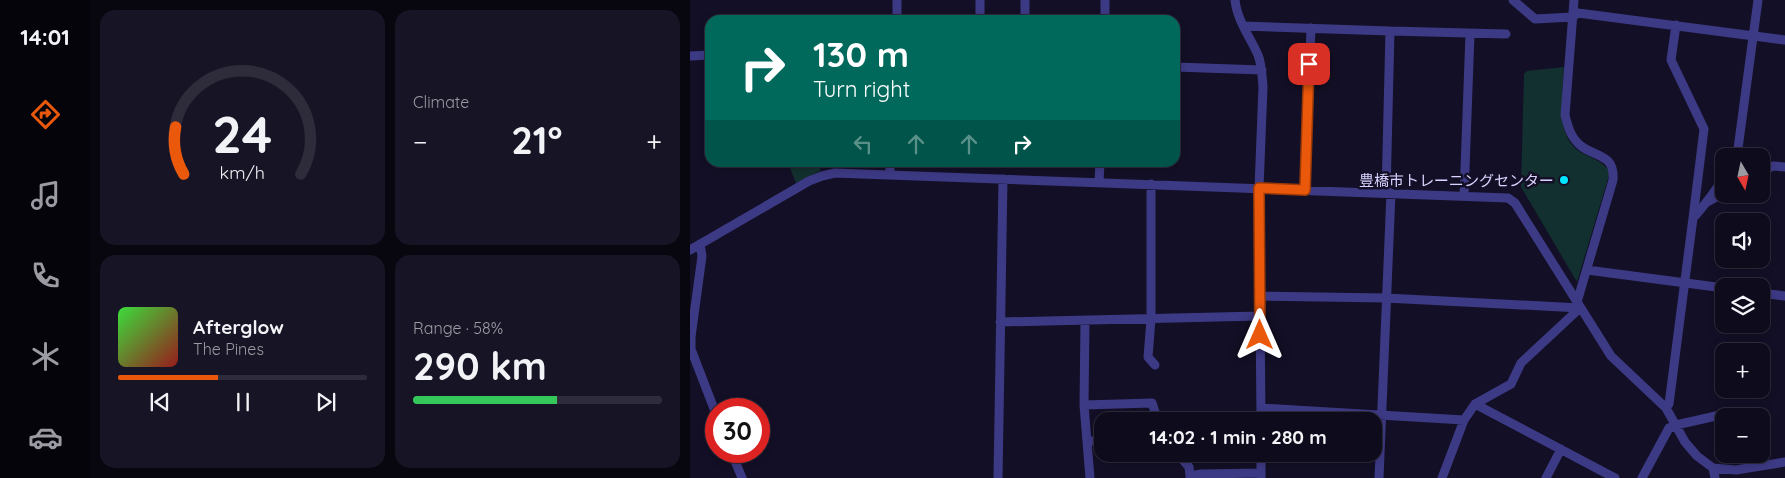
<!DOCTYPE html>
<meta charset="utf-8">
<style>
:root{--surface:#0e0b1c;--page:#171425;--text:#f1f3f6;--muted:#9b9ba3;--line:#2e2b3b;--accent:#ea580c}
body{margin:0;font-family:Quicksand,"Noto Sans JP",sans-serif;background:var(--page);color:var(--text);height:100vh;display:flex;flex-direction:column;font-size:19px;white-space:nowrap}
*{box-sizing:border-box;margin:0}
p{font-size:16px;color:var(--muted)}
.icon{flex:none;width:28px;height:28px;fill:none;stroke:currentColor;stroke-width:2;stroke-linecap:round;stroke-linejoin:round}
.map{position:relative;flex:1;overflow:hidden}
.panel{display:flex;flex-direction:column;gap:10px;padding:10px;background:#08060f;width:600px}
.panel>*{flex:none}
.top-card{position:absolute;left:15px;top:15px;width:475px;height:152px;border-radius:15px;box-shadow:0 2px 8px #0003,0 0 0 1px var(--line);background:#00695c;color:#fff;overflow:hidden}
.needle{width:32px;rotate:171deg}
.controls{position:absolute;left:1025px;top:148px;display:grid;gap:10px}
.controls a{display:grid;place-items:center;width:55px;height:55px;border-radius:10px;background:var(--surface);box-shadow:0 2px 8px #0003,0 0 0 1px var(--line);font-size:25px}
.speed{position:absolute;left:15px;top:398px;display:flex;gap:10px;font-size:25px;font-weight:700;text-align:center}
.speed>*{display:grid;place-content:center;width:65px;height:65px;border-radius:50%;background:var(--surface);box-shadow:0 2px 8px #0003,0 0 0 1px var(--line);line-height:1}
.speed .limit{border:8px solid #d22;background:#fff;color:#111}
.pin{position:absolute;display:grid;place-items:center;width:42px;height:42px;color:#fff;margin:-21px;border-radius:10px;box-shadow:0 2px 8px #0006}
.me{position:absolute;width:55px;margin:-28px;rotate:0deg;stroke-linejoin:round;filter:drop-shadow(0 0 4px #0008)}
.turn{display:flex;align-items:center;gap:18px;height:105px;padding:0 25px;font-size:22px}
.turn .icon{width:65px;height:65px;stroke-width:2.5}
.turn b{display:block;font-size:35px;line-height:42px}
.lanes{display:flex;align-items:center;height:48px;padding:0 25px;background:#0003;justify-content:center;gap:25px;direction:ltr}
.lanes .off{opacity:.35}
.big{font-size:38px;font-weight:700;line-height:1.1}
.panel .tile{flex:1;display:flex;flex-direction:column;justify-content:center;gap:8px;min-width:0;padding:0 18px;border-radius:15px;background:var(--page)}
.panel .dial{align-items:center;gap:0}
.dial svg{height:130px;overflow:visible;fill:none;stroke:var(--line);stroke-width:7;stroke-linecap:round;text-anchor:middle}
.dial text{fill:var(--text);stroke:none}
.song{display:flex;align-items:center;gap:15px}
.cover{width:60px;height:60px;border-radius:8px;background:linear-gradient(135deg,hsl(120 70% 55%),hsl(0 70% 35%))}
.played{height:5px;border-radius:2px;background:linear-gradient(90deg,var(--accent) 40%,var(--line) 40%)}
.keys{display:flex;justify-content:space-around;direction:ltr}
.heat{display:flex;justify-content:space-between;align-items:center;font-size:28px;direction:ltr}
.charge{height:8px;border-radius:4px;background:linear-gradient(90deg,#34c759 58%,var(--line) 0)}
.panel .tiles{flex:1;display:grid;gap:10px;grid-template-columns:repeat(2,1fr)}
.trip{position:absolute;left:404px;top:412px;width:288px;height:50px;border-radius:15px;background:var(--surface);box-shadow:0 2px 8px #0003,0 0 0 1px var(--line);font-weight:700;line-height:50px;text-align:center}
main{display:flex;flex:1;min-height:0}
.menu{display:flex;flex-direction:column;width:90px;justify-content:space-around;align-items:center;background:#06040b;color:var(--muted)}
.menu .icon{width:35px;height:35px}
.menu .on{color:var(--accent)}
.menu b{font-size:22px;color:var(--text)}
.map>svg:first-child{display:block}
</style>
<main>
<nav class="menu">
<b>14:01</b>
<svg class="icon on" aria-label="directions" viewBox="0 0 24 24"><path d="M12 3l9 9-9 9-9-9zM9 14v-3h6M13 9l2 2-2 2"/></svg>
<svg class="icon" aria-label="music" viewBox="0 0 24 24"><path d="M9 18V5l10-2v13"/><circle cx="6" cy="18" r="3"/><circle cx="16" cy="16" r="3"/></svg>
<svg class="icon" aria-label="phone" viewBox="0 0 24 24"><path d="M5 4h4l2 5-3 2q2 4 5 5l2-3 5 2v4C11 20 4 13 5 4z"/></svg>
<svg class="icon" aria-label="climate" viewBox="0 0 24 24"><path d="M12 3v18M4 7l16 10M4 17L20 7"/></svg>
<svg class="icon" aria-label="car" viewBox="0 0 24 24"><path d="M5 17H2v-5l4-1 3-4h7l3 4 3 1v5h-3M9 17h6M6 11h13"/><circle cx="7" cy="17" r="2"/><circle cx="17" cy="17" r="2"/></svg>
</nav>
<section class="panel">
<div class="tiles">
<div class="tile dial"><svg viewBox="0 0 100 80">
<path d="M14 69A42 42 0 1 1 86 69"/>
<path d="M14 69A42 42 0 0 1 9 40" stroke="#ea580c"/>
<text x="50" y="56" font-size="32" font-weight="700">24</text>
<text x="50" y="72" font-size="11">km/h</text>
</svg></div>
<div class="tile"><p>Climate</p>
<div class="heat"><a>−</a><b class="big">21°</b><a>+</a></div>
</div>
<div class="tile">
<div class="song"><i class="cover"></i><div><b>Afterglow</b><p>The Pines</p></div></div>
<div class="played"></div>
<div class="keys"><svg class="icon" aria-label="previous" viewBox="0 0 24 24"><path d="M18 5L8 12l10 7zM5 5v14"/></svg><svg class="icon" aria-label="pause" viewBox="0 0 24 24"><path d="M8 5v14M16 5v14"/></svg><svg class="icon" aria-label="next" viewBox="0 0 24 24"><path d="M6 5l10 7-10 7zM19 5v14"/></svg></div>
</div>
<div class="tile"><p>Range · 58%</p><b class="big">290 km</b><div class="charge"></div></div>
</div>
</section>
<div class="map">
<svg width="1095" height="478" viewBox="0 0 1095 478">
<rect width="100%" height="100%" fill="#130f26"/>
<path fill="#12302f" d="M874,67C873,91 865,136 889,151C900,158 913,161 920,172L887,282L831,187L834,74L837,71Z
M98,163H130V171L106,183Z"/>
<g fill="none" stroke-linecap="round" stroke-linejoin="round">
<path stroke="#3d3a85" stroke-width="9" d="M545,0C547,20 560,37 568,55C572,65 572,76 573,87L569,188L571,421
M823,0L845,19L883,17L888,13L1095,40
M884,0L875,115C878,127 881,138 891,146C908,158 925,155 923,180L887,302
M207,20V0
M290,20V0
M335,20V0
M415,20V0
M986,25L981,60L1014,129L1003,218
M553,26L700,31L696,193
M700,31L816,34
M0,56L20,55
M485,67L572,70
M1047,156L1068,0
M1071,172L1083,166L1095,167
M200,174V162
M409,182L410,162
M461,184V319L458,357L465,365
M615,190L621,28
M774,196L780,34
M1019,201L1034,193
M10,244L12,256L1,337V349L26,414
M0,250L119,181L132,176L145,173L818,198L825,203L921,356L976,408L995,442L1007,456L1023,468L1046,470L1095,462
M897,270L1034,288
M1071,293L1095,296
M570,296L696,298L890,308
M395,321L394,405L400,478
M310,322L569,316
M785,404L925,478
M394,405L462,403L468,421
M571,408L774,420
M976,408L979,404L1003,218C1015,206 1023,192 1034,179
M397,441H412
M41,451L52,478
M488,454L499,467L500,476
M571,454V478
M1023,468L1025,478
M308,478L313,179
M500,478V476L511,474L571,473
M689,478L701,193
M752,478L774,420L785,404L821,384L831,363L890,308
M856,478L871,449
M952,478L979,428L986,425L1026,416"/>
</g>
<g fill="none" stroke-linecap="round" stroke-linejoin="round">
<defs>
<path id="route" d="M570,335L569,188L615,190L619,64"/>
</defs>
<use href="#route" stroke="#983908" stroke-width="12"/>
<use href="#route" stroke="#ea580c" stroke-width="9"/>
</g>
<circle fill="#00e5ff" stroke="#130f26" stroke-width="2" cx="874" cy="180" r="5"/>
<g text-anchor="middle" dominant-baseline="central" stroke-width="5" stroke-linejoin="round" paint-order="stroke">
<g font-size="15" fill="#d9d4ff" stroke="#130f26" text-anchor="end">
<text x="864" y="180">豊橋市トレーニングセンター</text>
</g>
</g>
</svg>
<div class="controls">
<a><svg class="needle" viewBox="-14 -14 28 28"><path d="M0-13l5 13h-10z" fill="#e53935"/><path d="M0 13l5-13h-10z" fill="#9b9ba3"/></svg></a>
<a><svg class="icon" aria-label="sound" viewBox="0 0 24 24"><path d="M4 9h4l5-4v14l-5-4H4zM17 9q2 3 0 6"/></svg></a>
<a><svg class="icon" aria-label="layers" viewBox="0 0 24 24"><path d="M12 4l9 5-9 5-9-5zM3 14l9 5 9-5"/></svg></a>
<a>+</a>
<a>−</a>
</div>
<div class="speed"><div class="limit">30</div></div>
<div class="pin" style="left:619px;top:64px;background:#d93025"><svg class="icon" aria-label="arrive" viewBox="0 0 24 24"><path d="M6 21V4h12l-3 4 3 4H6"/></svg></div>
<svg class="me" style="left:570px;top:335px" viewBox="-20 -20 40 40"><path d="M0-17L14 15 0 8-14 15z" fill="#ea580c" stroke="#fff" stroke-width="4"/></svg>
<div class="trip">14:02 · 1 min · 280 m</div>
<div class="top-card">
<div class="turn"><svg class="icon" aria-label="right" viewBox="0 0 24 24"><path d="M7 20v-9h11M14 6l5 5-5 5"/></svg><div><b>130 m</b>Turn right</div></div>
<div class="lanes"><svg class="icon off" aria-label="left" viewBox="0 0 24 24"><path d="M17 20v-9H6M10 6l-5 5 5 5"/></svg><svg class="icon off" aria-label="ahead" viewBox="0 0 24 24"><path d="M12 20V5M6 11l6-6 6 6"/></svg><svg class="icon off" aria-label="ahead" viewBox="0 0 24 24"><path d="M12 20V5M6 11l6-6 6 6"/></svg><svg class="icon" aria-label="right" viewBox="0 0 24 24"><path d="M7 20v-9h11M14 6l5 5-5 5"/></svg></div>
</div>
</div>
</main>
